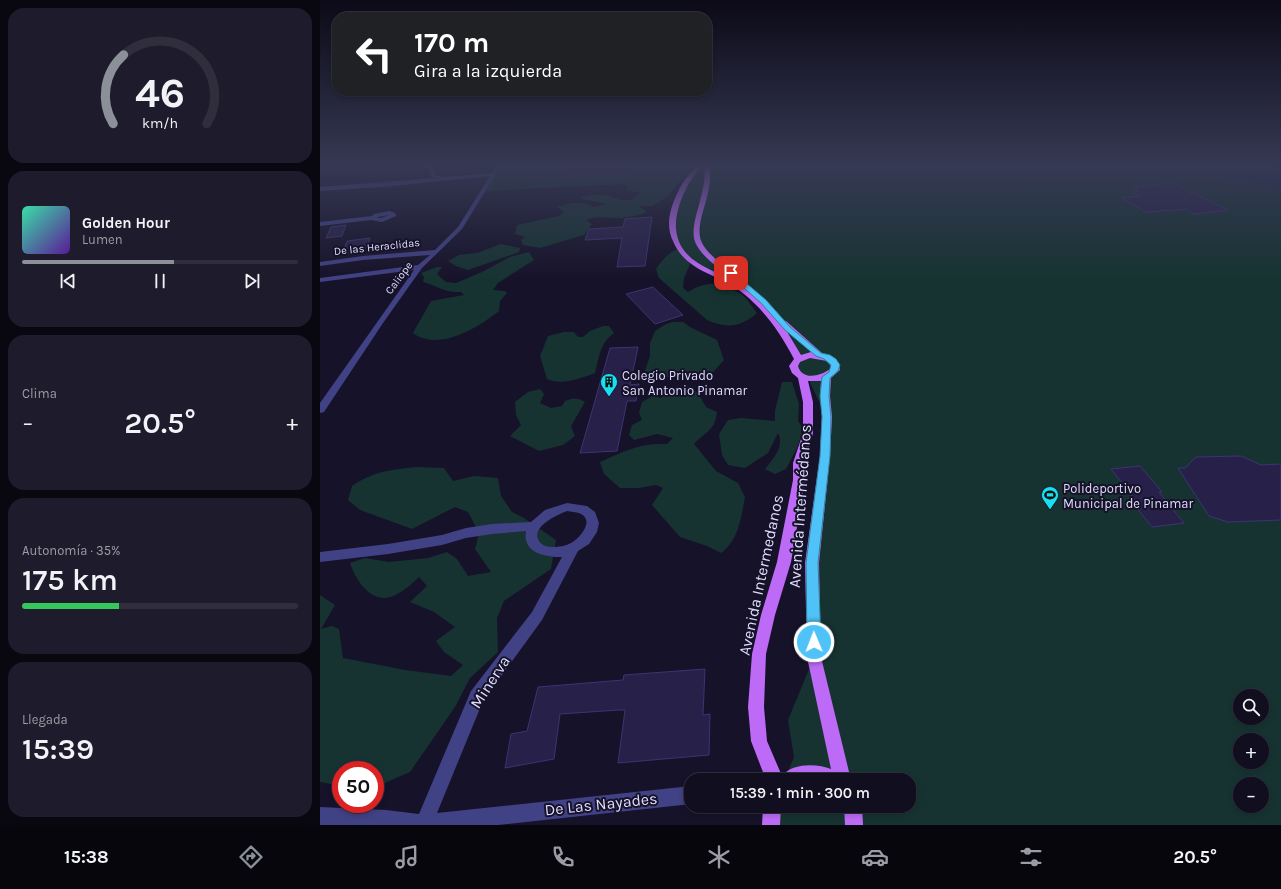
<!DOCTYPE html>
<html lang="es">
<meta charset="utf-8">
<style>
:root{--surface:#100e1f;--page:#1e1c2c;--text:#f1f3f6;--muted:#9c9ca4;--line:#302e3d;--accent:#8c9099}
body{margin:0;font-family:Karla,sans-serif;background:var(--page);color:var(--text);height:100vh;display:flex;flex-direction:column;font-size:15px;white-space:nowrap}
*{box-sizing:border-box;margin:0}
p{font-size:13px;color:var(--muted)}
.icon{flex:none;width:22px;height:22px;fill:none;stroke:currentColor;stroke-width:2;stroke-linecap:round;stroke-linejoin:round}
.map{position:relative;flex:1;overflow:hidden}
.drawer{display:flex;flex-direction:column;gap:8px;padding:8px;background:#090811;width:320px}
.drawer>*{flex:none}
.hud{position:absolute;left:12px;top:12px;width:380px;height:84px;border-radius:16px;box-shadow:0 2px 6px #0003,0 0 0 1px var(--line);background:#202124;color:#fff;overflow:hidden}
.tools{position:absolute;left:913px;top:689px;display:grid;gap:8px}
.tools a{display:grid;place-items:center;width:36px;height:36px;border-radius:50%;background:var(--surface);box-shadow:0 2px 6px #0003,0 0 0 1px var(--line);font-size:20px}
.speed{position:absolute;left:12px;top:761px;display:flex;gap:8px;font-size:20px;font-weight:700;text-align:center}
.speed>*{display:grid;place-content:center;width:52px;height:52px;border-radius:50%;background:var(--surface);box-shadow:0 2px 6px #0003,0 0 0 1px var(--line);line-height:1}
.speed .limit{border:6px solid #d22;background:#fff;color:#111}
.pin{position:absolute;display:grid;place-items:center;width:34px;height:34px;color:#fff;margin:-17px;border-radius:8px;box-shadow:0 2px 6px #0006}
.me{position:absolute;width:44px;margin:-22px;rotate:359deg;stroke-linejoin:round;filter:drop-shadow(0 0 3px #0008)}
.turn{display:flex;align-items:center;gap:14px;height:84px;padding:0 16px;font-size:18px}
.turn .icon{width:52px;height:52px;stroke-width:2.5}
.turn b{display:block;font-size:28px;line-height:34px}
.big{font-size:30px;font-weight:600;line-height:1.1}
.drawer .widget{flex:1;display:flex;flex-direction:column;justify-content:center;gap:6px;min-width:0;padding:0 14px;border-radius:16px;background:var(--page)}
.drawer .dial{align-items:center;gap:0}
.dial svg{height:104px;overflow:visible;fill:none;stroke:var(--line);stroke-width:7;stroke-linecap:round;text-anchor:middle}
.dial text{fill:var(--text);stroke:none}
.song{display:flex;align-items:center;gap:12px}
.cover{width:48px;height:48px;border-radius:6px;background:linear-gradient(135deg,hsl(160 70% 55%),hsl(270 70% 35%))}
.played{height:4px;border-radius:2px;background:linear-gradient(90deg,var(--accent) 55%,var(--line) 55%)}
.keys{display:flex;justify-content:space-around;direction:ltr}
.heat{display:flex;justify-content:space-between;align-items:center;font-size:22px;direction:ltr}
.charge{height:6px;border-radius:3px;background:linear-gradient(90deg,#34c759 35%,var(--line) 0)}
.trip{position:absolute;left:364px;top:773px;width:232px;height:40px;border-radius:16px;background:var(--surface);box-shadow:0 2px 6px #0003,0 0 0 1px var(--line);font-weight:600;line-height:40px;text-align:center}
.tabs{display:flex;height:64px;justify-content:space-around;align-items:center;background:#06060c;color:var(--muted)}
.tabs .icon{width:28px;height:28px}
.tabs .current{color:var(--accent)}
.tabs b{font-size:18px;color:var(--text)}
main{display:flex;flex:1;min-height:0}
.map>svg:first-child{display:block}
</style>
<main>
<section class="drawer">
<div class="widget dial"><svg viewBox="0 0 100 80">
<path d="M14 69A42 42 0 1 1 86 69"/>
<path d="M14 69A42 42 0 0 1 22 16" stroke="#8c9099"/>
<text x="50" y="56" font-size="32" font-weight="700">46</text>
<text x="50" y="72" font-size="11">km/h</text>
</svg></div>
<div class="widget">
<div class="song"><i class="cover"></i><div><b>Golden Hour</b><p>Lumen</p></div></div>
<div class="played"></div>
<div class="keys"><svg class="icon" aria-label="previous" viewBox="0 0 24 24"><path d="M18 5L8 12l10 7zM5 5v14"/></svg><svg class="icon" aria-label="pause" viewBox="0 0 24 24"><path d="M8 5v14M16 5v14"/></svg><svg class="icon" aria-label="next" viewBox="0 0 24 24"><path d="M6 5l10 7-10 7zM19 5v14"/></svg></div>
</div>
<div class="widget"><p>Clima</p>
<div class="heat"><a>−</a><b class="big">20.5°</b><a>+</a></div>
</div>
<div class="widget"><p>Autonomía · 35%</p><b class="big">175 km</b><div class="charge"></div></div>
<div class="widget"><p>Llegada</p><b class="big">15:39</b></div>
</section>
<div class="map">
<svg width="961" height="825" viewBox="0 0 961 825">
<rect width="100%" height="100%" fill="#161229"/>
<path fill="#163331" fill-rule="evenodd" d="M181,164H369L372,172L382,164H961V825H451L452,806H589V780H464L474,757L468,720L494,657L492,563L506,417L488,378L477,374L478,358L465,329L433,294L371,262L364,278L363,288L368,292C387,280 402,282 421,294C427,298 432,307 437,313C421,327 407,329 387,320L339,278L336,269C341,261 350,251 359,249L352,224L371,173L360,181L347,197L333,206H319L327,212C317,216 308,218 297,218C285,218 276,216 266,220L272,224L264,235L220,248L203,245L201,240L205,237L195,234L197,225L239,216L244,212L237,207C249,203 262,200 273,207L285,204C277,200 268,202 260,198C267,194 284,194 292,197C304,201 311,203 320,192L308,191L306,184L165,191ZM920,696H942V718H920ZM920,740H942V762H920ZM920,784H942V806H920Z
M181,244L200,248L199,252L148,270L136,266L128,261L139,255L157,253Z
M209,252L214,260L178,283L173,290L185,291L187,293L180,301L179,311C158,328 118,352 93,333L111,301L144,295L141,292C125,293 118,286 103,282L104,277L101,273L117,267H122L117,274L126,282L136,283L162,272L190,257Z
M353,322H363L370,327L397,340L404,360L387,379C362,380 349,379 325,371L330,356V343L335,331L346,324Z
M283,326H289L294,333C280,343 279,357 275,373C261,378 242,386 227,379L220,356L228,336L244,332H254L258,337H263L270,331Z
M462,382H472L479,404L478,421L482,427L481,436L477,448L466,469L455,474L445,469C453,459 465,446 458,433L448,453L425,468L408,465L402,455L399,434L408,420L421,418L455,421V411Z
M368,386L378,393L386,407L397,412C395,431 385,432 374,444L396,471L418,483L425,497C421,517 419,540 401,553L387,546L360,537L332,505L343,488L336,485L319,488H300L284,474L280,462C305,451 319,443 347,444L353,438L337,434L314,440L309,435L312,425L322,420L319,413L322,402L333,396L341,398L352,389Z
M220,389L224,394L220,403L231,408L242,406L245,401C253,398 257,397 265,402L251,426L255,436L243,445L219,451L190,436L201,425L196,415L195,402L208,392Z
M96,467L124,468L133,481L154,476L178,478L181,496L192,512L204,518L236,540L231,569L184,601L177,618L178,652L150,678L135,707L90,772L55,787V770H21V786L0,782V595L15,605L1,629L12,626L19,629L23,658L85,670L131,676L143,665L124,652L116,641L135,627L114,612L90,602L107,586L99,577C91,585 77,597 65,598C46,598 35,577 30,563L45,558L69,562L108,558L127,552L137,559L148,576L171,572L155,549L159,533L148,512L135,507L92,529L40,510L28,500L32,486C54,471 70,470 96,467Z"/>
<path fill="#0f2446" d="M961,165V185L941,184L921,179H910L901,174L904,171C916,173 929,174 941,171L937,166L946,167Z"/>
<path fill="#272049" stroke="#3e3373" d="M266,164H314V173L244,179L250,165Z
M851,183L908,210L873,214L867,209L826,212L801,198L820,196L813,192L819,191L812,188Z
M332,217L325,266L297,267L302,238L265,240L269,229L303,227L305,219Z
M26,225L22,236L6,238L11,227Z
M50,238L46,250L22,254L27,241Z
M333,287L363,315L335,324L306,294Z
M318,347L310,385L319,384L316,401H307L297,451L260,453L290,348Z
M921,456L941,465L961,464V520L908,522L889,516L858,468H865L876,457Z
M820,466L842,492H839L864,523L832,527L812,502L816,501L791,469Z
M385,669L383,715L390,714L389,755L298,763L305,710H299L240,714L234,759L185,768L191,734L207,731L218,687L303,680L304,675Z"/>
<g fill="none" stroke-linecap="round" stroke-linejoin="round">
<path fill="#414185" fill-rule="evenodd" d="M107,164H112L116,175L124,177L172,173L177,164H182L142,229L102,268L63,323L4,412L0,413V403L94,270L0,282V278L98,265L110,255L43,260L0,266V262L43,256L115,250L138,227L170,176L62,187L0,191V187L115,178L111,176Z
M69,211L75,213L76,216L62,222L51,220L0,226V222L52,216L54,214ZM69,215L61,218H57L58,217Z
M247,503L267,506L275,512L279,523L277,532L269,544L258,551L222,620L163,701L117,813L371,786V804L178,825H0V807L66,810L99,814L151,691L212,612L242,557C226,557 202,553 206,531L172,534L146,538L122,545L68,554L0,562V552L68,544L122,535L146,528L172,524L211,522L225,510ZM247,511C251,512 256,512 259,513C276,520 260,538 251,543C245,546 239,547 233,547C228,547 222,546 219,541C210,527 237,515 247,511Z"/>
<path fill="#bd6bf6" fill-rule="evenodd" d="M377,164H382C378,173 371,178 367,187C353,214 348,244 378,263C390,271 404,275 417,282C404,272 377,255 374,238C372,226 377,213 380,201C383,190 386,176 384,164H389C392,176 389,189 386,201C383,212 378,225 380,237C383,254 412,271 426,281V285H422L444,304L460,322L466,321L502,353L509,355L516,359L519,365L520,370L511,378L510,396L512,417L510,456L499,563L501,657L531,780H446L431,741L428,707L432,654L441,615L457,562L473,480V463L483,433V402L478,378L472,373L469,366L474,359C461,334 446,312 424,294C401,274 366,273 353,241C349,233 348,223 350,214C352,203 359,188 366,178C370,174 374,170 377,164ZM466,330L491,352L481,355ZM490,358L507,361L510,365V369C501,376 482,381 478,366L480,362ZM488,381H501L500,396L502,417L500,456L485,563L487,657L511,769C497,763 471,763 462,776L447,741L444,707L446,654L455,615L471,562L485,480V463L493,433V402Z
M443,806H461L460,825H442Z
M524,806H542L543,825H525Z"/>
</g>
<linearGradient id="sky" x2="0" y2="1"><stop stop-color="#0c0a17"/><stop offset="0.59" stop-color="#363954"/><stop offset="1" stop-color="#363954" stop-opacity="0"/></linearGradient>
<rect width="961" height="280" fill="url(#sky)"/>
<path fill="#4fc3f7" stroke="#337fa1" d="M409,272H413L446,300L470,327L501,353L510,355L516,359L520,365L518,371L510,378L509,396L511,417L510,456L498,563L501,642L499,646L494,648L489,646L487,642L486,563L500,456L502,417L500,396L502,377L509,372L511,365L504,359L496,356L465,330L441,303L409,275Z"/>
<defs>
<symbol id="building-pin" viewBox="-11 -11 22 30"><path d="M0 17L-7.5 6A9.5 9.5 0 1 1 7.5 6Z" fill="#15e1f0" stroke="#161229"/><path d="M-4-6H4V6H1V3H-1V6H-4ZM-2.5-4.3h1.7v1.8h-1.7ZM.8-4.3h1.7v1.8H.8ZM-2.5-1h1.7V.8h-1.7ZM.8-1h1.7V.8H.8Z" fill="#111"/></symbol>
<symbol id="stadium-pin" viewBox="-11 -11 22 30"><path d="M0 17L-7.5 6A9.5 9.5 0 1 1 7.5 6Z" fill="#15e1f0" stroke="#161229"/><path d="M0-5a6.5 5 0 1 0 0 10a6.5 5 0 1 0 0-10ZM-3.5-1.8h7v3.6h-7Z" fill="#111"/></symbol>
</defs>
<g fill-rule="evenodd">
<use href="#building-pin" x="279" y="372" width="20" height="27"/>
<use href="#stadium-pin" x="720" y="485" width="20" height="27"/>
</g>
<g text-anchor="middle" dominant-baseline="central" stroke-width="4" stroke-linejoin="round" paint-order="stroke">
<g font-size="11" fill="#dfddfd" stroke="#161229">
<text transform="translate(57 247) rotate(-6)">De las Heraclidas</text>
<text transform="translate(79 278) rotate(-53)">Caliope</text>
</g>
<g font-size="13" fill="#dfddfd" stroke="#161229" text-anchor="start">
<text x="302" y="375">Colegio Privado<tspan x="302" dy="15">San Antonio Pinamar</tspan></text>
<text x="743" y="488">Polideportivo<tspan x="743" dy="15">Municipal de Pinamar</tspan></text>
</g>
<g font-size="16" fill="#dfddfd" stroke="#161229">
<text transform="translate(480 506) rotate(-86)">Avenida Intermédanos</text>
<text transform="translate(441 575) rotate(-78)">Avenida Intermedanos</text>
<text transform="translate(170 682) rotate(-57)">Minerva</text>
<text transform="translate(281 804) rotate(-6)">De Las Nayades</text>
</g>
</g>
</svg>
<div class="tools">
<a><svg class="icon" aria-label="search" viewBox="0 0 24 24"><circle cx="10" cy="10" r="6"/><path d="M15 15l6 6"/></svg></a>
<a>+</a>
<a>−</a>
</div>
<div class="speed"><div class="limit">50</div></div>
<div class="pin" style="left:411px;top:273px;background:#d93025"><svg class="icon" aria-label="arrive" viewBox="0 0 24 24"><path d="M6 21V4h12l-3 4 3 4H6"/></svg></div>
<svg class="me" style="left:494px;top:642px" viewBox="-20 -20 40 40"><circle r="17" fill="#4fc3f7" stroke="#fff" stroke-width="3"/><path d="M0-11L8 9 0 5-8 9z" fill="#fff"/></svg>
<div class="trip">15:39 · 1 min · 300 m</div>
<div class="hud">
<div class="turn"><svg class="icon" aria-label="left" viewBox="0 0 24 24"><path d="M17 20v-9H6M10 6l-5 5 5 5"/></svg><div><b>170 m</b>Gira a la izquierda</div></div>
</div>
</div>
</main>
<nav class="tabs">
<b>15:38</b>
<svg class="icon current" aria-label="directions" viewBox="0 0 24 24"><path d="M12 3l9 9-9 9-9-9zM9 14v-3h6M13 9l2 2-2 2"/></svg>
<svg class="icon" aria-label="music" viewBox="0 0 24 24"><path d="M9 18V5l10-2v13"/><circle cx="6" cy="18" r="3"/><circle cx="16" cy="16" r="3"/></svg>
<svg class="icon" aria-label="phone" viewBox="0 0 24 24"><path d="M5 4h4l2 5-3 2q2 4 5 5l2-3 5 2v4C11 20 4 13 5 4z"/></svg>
<svg class="icon" aria-label="climate" viewBox="0 0 24 24"><path d="M12 3v18M4 7l16 10M4 17L20 7"/></svg>
<svg class="icon" aria-label="car" viewBox="0 0 24 24"><path d="M5 17H2v-5l4-1 3-4h7l3 4 3 1v5h-3M9 17h6M6 11h13"/><circle cx="7" cy="17" r="2"/><circle cx="17" cy="17" r="2"/></svg>
<svg class="icon" aria-label="filters" viewBox="0 0 24 24"><path d="M4 7h16M4 17h16"/><circle cx="9" cy="7" r="2"/><circle cx="15" cy="17" r="2"/></svg>
<b>20.5°</b>
</nav>
